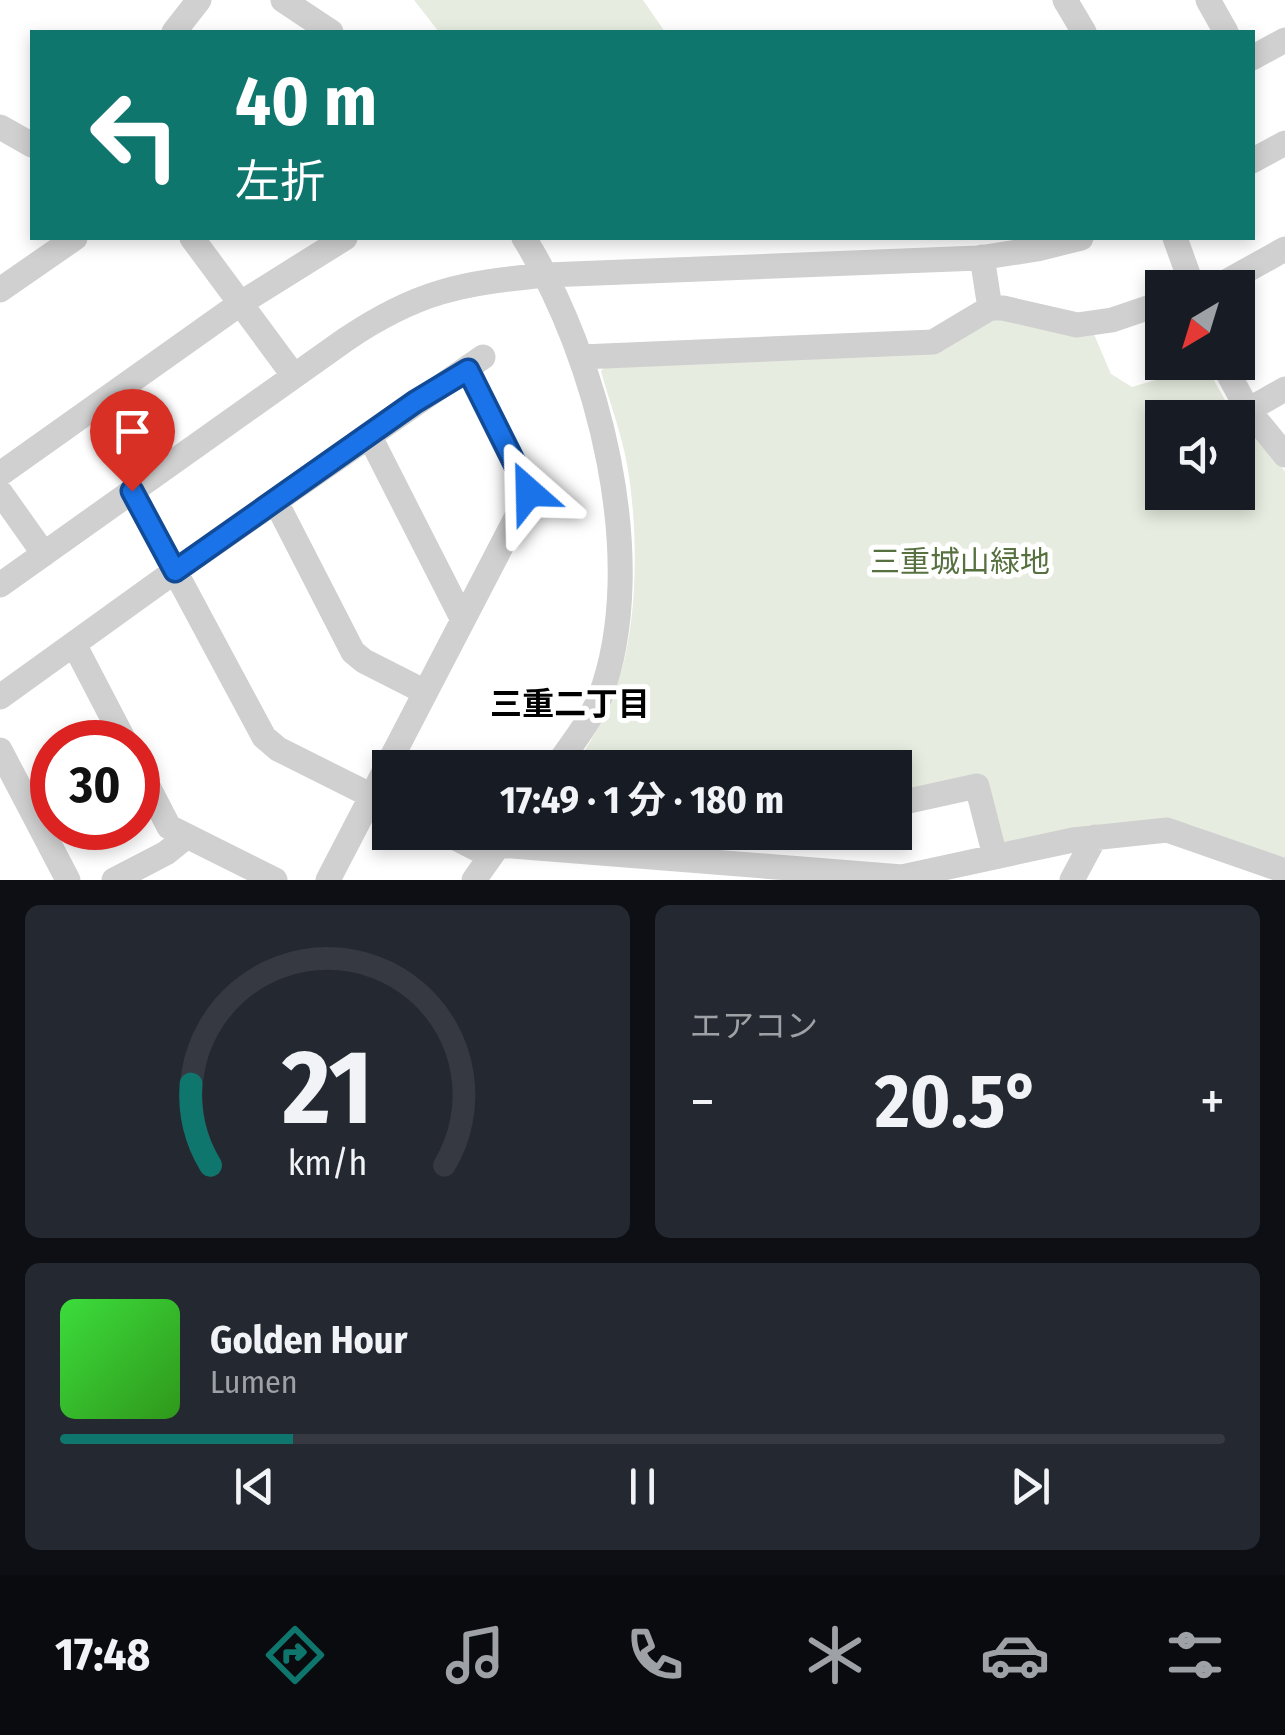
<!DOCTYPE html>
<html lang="ja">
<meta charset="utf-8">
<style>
:root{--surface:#171b24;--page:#242831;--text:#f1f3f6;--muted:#9ea1a6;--line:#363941;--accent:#0f766e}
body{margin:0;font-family:"Fira Sans Condensed","Noto Sans JP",sans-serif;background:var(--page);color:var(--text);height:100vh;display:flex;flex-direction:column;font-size:38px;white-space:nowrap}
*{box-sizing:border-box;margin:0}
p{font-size:32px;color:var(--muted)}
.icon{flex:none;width:55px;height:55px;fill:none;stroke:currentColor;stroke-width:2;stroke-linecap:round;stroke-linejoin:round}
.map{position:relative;height:880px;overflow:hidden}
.sheet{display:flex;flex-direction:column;gap:25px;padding:25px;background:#0d0f14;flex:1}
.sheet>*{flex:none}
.hud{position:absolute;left:30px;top:30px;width:1225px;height:210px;border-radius:0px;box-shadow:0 5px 15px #0003;background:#0f766e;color:#fff;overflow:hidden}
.needle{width:65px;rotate:218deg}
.buttons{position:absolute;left:1145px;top:270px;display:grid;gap:20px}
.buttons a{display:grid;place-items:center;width:110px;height:110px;border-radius:0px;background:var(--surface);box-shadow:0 5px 15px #0003;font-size:50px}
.speed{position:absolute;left:30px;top:720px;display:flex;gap:20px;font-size:50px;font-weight:700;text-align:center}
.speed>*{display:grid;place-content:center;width:130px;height:130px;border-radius:50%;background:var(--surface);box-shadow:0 5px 15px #0003;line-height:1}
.speed .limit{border:15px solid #d22;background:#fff;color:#111}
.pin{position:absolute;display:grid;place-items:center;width:85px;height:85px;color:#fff;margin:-102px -42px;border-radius:50% 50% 50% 0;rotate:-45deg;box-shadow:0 0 10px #0007}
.pin .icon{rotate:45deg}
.me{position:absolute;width:110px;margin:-55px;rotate:335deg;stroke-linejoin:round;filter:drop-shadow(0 0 8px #0008)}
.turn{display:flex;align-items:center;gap:35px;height:210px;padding:0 40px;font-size:45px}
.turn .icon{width:130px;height:130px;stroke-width:2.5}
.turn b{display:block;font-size:70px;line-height:85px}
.big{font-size:75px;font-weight:700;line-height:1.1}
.sheet .widget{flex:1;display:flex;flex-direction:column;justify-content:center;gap:15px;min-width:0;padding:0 35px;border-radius:15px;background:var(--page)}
.sheet .dial{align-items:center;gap:0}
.dial svg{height:260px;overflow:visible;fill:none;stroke:var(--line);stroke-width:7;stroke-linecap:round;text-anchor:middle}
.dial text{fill:var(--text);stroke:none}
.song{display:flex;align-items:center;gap:30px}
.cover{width:120px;height:120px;border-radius:15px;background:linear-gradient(135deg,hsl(120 70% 55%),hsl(110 70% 35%))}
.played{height:10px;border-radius:5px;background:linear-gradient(90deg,var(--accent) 20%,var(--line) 20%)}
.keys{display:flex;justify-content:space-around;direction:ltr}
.heat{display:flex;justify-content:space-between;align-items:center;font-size:55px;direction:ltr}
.sheet .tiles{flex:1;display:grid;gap:25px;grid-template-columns:1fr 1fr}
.widget:last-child{grid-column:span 2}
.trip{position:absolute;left:372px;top:750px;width:540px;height:100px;border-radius:0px;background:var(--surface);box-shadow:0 5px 15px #0003;font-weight:700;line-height:100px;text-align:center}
.menu{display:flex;height:160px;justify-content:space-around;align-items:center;background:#090b0e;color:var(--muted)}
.menu .icon{width:70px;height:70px}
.menu .active{color:var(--accent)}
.menu b{font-size:45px;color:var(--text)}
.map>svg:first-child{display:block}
</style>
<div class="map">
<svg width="1285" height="880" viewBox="0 0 1285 880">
<rect width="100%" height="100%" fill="#fff"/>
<path fill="#e6ecdf" d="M414,0H643L665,32H439Z
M991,316L1093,332L1111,374L1132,387L1205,365L1235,417L1162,418V492H1238V420L1285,471V860L1191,825L1168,820L996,845L981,781L895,798V768H573C593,739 612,707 621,672C639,611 638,521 626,459C620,430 609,400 601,371L607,364L897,352Z"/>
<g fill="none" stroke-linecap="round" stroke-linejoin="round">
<path stroke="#d0d0d0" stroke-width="25" d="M283,0L331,32
M1065,0L1084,32
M1208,0L1226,32
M174,32L199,0
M1252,58L1285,40
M0,127L32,145
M1252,161L1285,143
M192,238L294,376
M524,238C598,357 651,561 600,697C590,722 570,746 555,768
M1175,238L1193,288
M982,257L990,308
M1215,288L1285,249
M0,290L75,238
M581,357L933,342L990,308H1003L1077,325L1112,320L1162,303
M1222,362L1248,410L1285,455
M1248,410L1285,389
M369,435L463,620
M0,474L241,303L345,238
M132,491L264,737L278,749L390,805
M0,492L44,554
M276,502L353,652L364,661L425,692
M0,585L345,340C417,291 462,283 547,275L979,258L1037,249L1081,238
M74,644L125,742
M0,697L175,571L483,357
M0,750L68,880
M138,767L169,827L187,836
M895,804L977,786L995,856
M444,832L491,856
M499,845L902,877L1073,840L1167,830L1285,871
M114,880L166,853L187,836L275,880
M328,880L529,493L468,370
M474,880L508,832
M1072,880L1095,837"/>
</g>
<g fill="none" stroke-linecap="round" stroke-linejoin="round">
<defs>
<path id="route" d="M132,491L175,571L415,402L468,370L529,492"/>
</defs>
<use href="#route" stroke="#114b97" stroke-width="25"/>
<use href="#route" stroke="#1a73e8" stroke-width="18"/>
</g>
<g text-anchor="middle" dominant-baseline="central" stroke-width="10" stroke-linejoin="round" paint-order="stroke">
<g font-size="30" fill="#56703f" stroke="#fff">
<text x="960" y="562">三重城山緑地</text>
</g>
<g font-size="32" font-weight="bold" fill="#000" stroke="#fff">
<text x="570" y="704">三重二丁目</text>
</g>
</g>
</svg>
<div class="buttons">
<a><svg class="needle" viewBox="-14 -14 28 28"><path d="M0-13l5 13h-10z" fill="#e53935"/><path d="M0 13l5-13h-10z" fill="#9ea1a6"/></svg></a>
<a><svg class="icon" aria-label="sound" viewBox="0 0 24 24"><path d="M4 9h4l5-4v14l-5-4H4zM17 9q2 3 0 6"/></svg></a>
</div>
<div class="speed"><div class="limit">30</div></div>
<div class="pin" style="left:132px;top:491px;background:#d93025"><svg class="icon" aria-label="arrive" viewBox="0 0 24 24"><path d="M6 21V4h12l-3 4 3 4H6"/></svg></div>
<svg class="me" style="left:529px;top:492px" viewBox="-20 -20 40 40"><path d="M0-17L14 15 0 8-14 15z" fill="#1a73e8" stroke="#fff" stroke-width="4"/></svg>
<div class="trip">17:49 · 1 分 · 180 m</div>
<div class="hud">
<div class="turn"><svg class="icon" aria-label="left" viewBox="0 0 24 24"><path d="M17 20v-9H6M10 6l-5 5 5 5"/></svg><div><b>40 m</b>左折</div></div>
</div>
</div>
<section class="sheet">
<div class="tiles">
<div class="widget dial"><svg viewBox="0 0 100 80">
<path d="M14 69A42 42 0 1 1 86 69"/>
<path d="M14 69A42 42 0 0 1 8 44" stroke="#0f766e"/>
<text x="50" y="56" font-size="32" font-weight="700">21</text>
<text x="50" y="72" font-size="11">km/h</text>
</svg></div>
<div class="widget"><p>エアコン</p>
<div class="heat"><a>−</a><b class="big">20.5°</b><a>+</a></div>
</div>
<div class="widget">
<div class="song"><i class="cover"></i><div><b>Golden Hour</b><p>Lumen</p></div></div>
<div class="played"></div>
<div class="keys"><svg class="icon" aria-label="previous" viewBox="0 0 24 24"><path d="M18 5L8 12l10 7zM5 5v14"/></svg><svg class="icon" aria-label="pause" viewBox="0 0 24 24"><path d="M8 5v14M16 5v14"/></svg><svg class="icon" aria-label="next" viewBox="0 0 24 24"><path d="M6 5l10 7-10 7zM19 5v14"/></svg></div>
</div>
</div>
</section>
<nav class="menu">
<b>17:48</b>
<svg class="icon active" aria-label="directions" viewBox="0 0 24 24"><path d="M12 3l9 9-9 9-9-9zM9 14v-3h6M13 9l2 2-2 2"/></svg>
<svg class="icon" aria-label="music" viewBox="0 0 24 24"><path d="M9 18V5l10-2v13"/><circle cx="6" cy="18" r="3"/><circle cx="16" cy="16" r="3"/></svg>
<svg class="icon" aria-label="phone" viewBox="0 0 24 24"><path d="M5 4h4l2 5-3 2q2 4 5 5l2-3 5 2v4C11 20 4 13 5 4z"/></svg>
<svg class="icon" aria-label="climate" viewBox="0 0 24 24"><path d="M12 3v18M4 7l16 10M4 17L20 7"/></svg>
<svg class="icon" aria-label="car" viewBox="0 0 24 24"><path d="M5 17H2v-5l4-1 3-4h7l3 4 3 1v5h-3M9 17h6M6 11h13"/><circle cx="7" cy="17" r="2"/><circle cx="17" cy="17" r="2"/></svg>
<svg class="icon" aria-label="filters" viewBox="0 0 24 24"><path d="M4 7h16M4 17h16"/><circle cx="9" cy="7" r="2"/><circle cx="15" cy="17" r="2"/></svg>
</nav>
